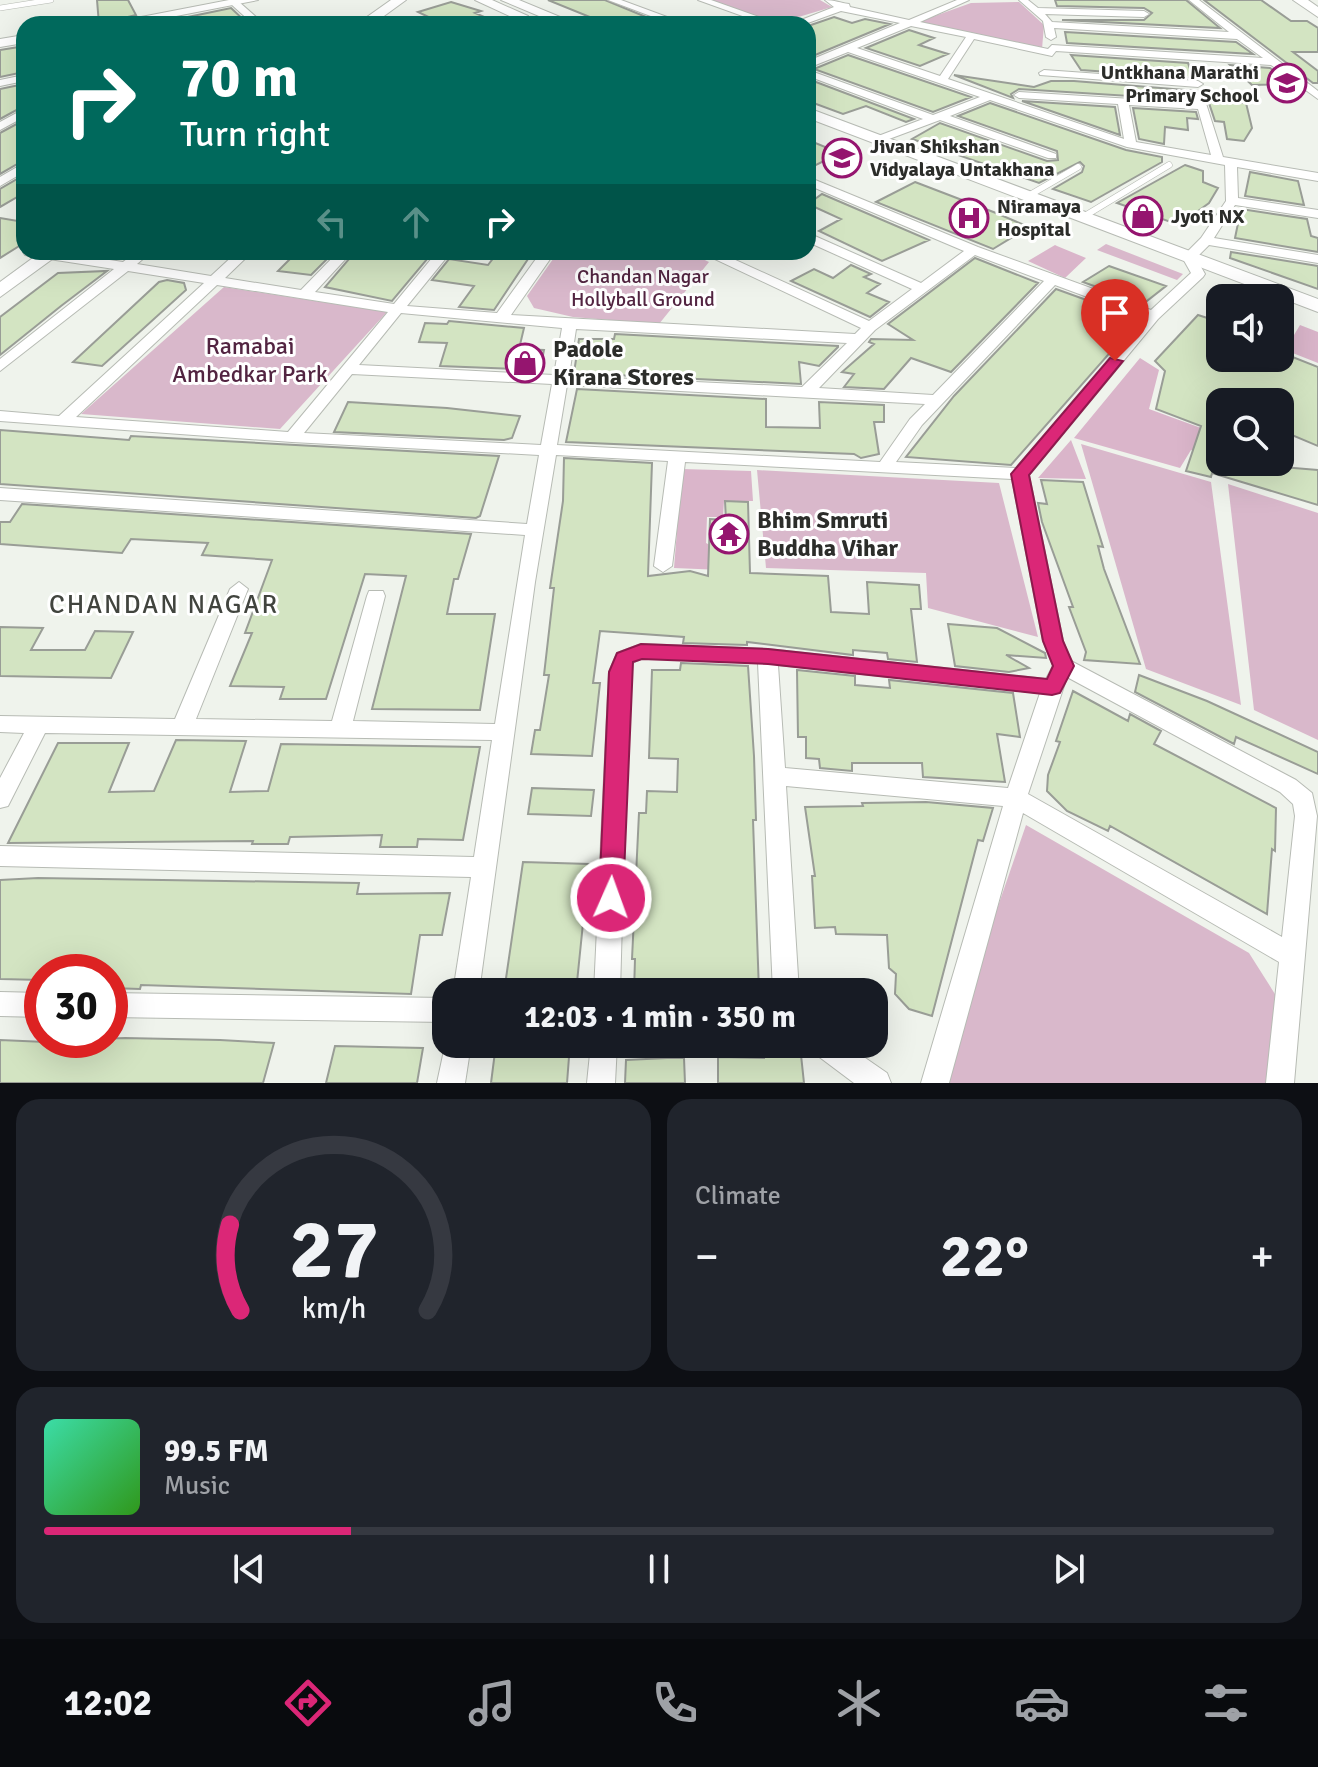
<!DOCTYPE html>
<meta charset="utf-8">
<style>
:root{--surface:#171b24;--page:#20242c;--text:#f1f3f6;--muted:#9ea1a6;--line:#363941;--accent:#db2777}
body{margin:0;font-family:Signika,sans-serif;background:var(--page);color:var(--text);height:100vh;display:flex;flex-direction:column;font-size:30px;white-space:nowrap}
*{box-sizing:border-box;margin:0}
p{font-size:26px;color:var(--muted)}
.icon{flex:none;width:44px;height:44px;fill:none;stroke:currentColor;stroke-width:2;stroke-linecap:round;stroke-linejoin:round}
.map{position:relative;height:1083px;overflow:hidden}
.panel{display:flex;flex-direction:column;gap:16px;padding:16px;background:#0d0f14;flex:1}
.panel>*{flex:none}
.hud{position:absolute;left:16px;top:16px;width:800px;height:244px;border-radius:24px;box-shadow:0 8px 32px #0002;background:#00695c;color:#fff;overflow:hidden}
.fabs{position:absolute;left:1206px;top:284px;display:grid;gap:16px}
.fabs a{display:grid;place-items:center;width:88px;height:88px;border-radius:16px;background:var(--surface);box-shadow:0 8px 32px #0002;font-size:40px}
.speed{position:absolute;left:24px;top:954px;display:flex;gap:16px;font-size:40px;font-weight:700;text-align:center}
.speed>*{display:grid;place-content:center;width:104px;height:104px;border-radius:50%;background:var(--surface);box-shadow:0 8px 32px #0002;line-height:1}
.speed .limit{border:12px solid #d22;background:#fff;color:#111}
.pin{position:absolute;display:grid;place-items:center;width:68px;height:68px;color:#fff;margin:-82px -34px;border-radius:50% 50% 50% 0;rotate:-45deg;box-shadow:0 0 8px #0007}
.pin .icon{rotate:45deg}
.me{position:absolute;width:88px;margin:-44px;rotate:2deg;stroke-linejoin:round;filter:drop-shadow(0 0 6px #0008)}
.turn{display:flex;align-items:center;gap:28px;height:168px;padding:0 32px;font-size:36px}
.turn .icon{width:104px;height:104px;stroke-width:2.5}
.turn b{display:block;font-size:56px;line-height:68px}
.lanes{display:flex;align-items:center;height:76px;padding:0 32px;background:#0003;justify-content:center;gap:40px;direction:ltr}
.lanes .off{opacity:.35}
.big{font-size:60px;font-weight:700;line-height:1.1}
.panel .card{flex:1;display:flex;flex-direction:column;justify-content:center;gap:12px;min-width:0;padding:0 28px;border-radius:24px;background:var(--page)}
.panel .dial{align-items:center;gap:0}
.dial svg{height:208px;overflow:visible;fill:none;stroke:var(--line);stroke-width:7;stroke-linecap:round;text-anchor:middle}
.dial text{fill:var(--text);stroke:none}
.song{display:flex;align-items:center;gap:24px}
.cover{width:96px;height:96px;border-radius:12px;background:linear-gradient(135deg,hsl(160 70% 55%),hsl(110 70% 35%))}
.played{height:8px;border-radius:4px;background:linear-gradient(90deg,var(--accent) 25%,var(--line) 25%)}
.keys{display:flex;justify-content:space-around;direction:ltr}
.heat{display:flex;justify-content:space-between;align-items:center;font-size:44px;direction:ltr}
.panel .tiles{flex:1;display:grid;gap:16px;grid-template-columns:1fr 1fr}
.card:last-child{grid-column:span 2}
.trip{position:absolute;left:432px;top:978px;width:456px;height:80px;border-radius:24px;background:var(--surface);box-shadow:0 8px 32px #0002;font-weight:700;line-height:80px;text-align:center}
.dock{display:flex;height:128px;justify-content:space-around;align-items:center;background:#090b0e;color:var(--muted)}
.dock .icon{width:56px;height:56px}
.dock .on{color:var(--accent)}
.dock b{font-size:36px;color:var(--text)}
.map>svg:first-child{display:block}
</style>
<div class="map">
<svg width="1318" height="1083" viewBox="0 0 1318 1083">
<rect width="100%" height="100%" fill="#eff3ec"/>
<path fill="#d9b8cb" d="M707,0H820L832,7L775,24Z
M1019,2L1044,25L1042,49L918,22L971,3Z
M1106,244L1183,274L1177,280L1097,250Z
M558,252H688L709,262L659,324L573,317L534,308L527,296Z
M224,287L387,312L280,429L81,414Z
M1081,444L1211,482L1241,705L1146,669Z
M757,470L999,483L1038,637L928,608L926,573L766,568Z
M1228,484L1318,513V740L1254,710Z
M1026,825L1249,953L1280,1002L1269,1083H937Z"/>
<path fill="#dab5ca" d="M1055,245L1057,246L1086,258L1065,278L1028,261Z
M1300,325L1318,332V363L1285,350Z
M1140,358L1159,370L1149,409L1220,435V457L1191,450L1180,468L1074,438Z
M1071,440L1086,479L1038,478Z
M682,469L751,471L753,501H724L723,517H707L706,543L723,552L722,570L674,568Z"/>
<path fill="#d3e4c2" stroke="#999d96" stroke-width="2" d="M97,0H128L136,15L99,24Z
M548,0H605L663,24H607Z
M1055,0H1186L1220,28L1062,20H1144L1152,13L1144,8L1057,6Z
M1204,0H1261L1291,21H1307L1318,28V52H1293L1318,71V83H1313Z
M451,2L481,11L475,13L500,24H443L418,12Z
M231,8L246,22L193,24L188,17Z
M834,17L852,23L865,19L890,24L808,58V26Z
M909,30L934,38L919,45L948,54L920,66L866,48Z
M1065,32L1236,42L1253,54L1067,43Z
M19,47L24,72L0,77V50Z
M848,55L971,97L933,112L814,69Z
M1071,55L1188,63L1193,78L1081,70Z
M1230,65L1270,68L1292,84L1252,85Z
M954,75L1034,87L1051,81H1074L1198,91L1193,92V100L1019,89L1011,94L1013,98Z
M808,79L914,119L906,122L866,106L843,114L808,101Z
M24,84V106L0,119V89Z
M1208,100L1246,103L1252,128L1244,141L1227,139L1224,122L1215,121Z
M1022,101L1115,107L1120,135Z
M990,103L1126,150L1162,157V162L1091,202L1053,189L1082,172L1084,166L1080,162L1039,183L912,139L940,123L1047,161L1058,160L1057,151L958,116Z
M1133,108L1196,112L1198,119L1187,118L1188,130L1165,127L1164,144L1139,139Z
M24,120V160L0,174V133Z
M808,140L840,153L808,169Z
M1185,165L1203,171V182L1218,188L1209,203L1179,225L1117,203Z
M1250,172L1298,181L1304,205L1245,196Z
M24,175V193L0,207V189Z
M915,182L996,213L1029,227L993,249L876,202Z
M822,194L929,240L882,261L819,231L841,219L808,204Z
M1241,209L1307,219L1311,236L1318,238V252L1235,238Z
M0,218L24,222V243L0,258Z
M297,252H334L311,275L278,271Z
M355,252H433L392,301L325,287Z
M498,252L530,256L494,310L459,307L474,286L432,280L449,259L488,265Z
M1231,252L1318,266V289L1230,258Z
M975,258L1038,283L951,372L911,358L884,389L844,387L854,374L842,372L874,344L869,342L871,339L913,340L888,324Z
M851,265L871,274L864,277L880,284L867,293L889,302L870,317L791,281L814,269L833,278Z
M1109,266L1166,286L1143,304L1083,282Z
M107,271L61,306L0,355V317L58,273Z
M167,280L184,283L186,290L102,366L73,362L159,282Z
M1056,289L1128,315L1125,318L1137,322L1011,465L906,457L954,396Z
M1198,315L1220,322V358H1280V352L1318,367V446L1280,430V402H1220V462L1318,470V505L1212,473L1211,477L1186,471L1201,426L1156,409L1165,371L1155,361Z
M449,321L524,328L519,349L544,350L540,370L440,366L447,343L419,342L425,323L447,324Z
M615,334L838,346V347L819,366L799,362L801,384L574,373L579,339H614Z
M577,389L766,399V427L820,428L819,402L884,405V422H874L879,454L861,458L854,454L566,442Z
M348,402L447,408L520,416L512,438L504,440L334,432Z
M0,430L129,440L131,436L499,456L480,516L476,518L0,484Z
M564,458L652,463L648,576L690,571L708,576L710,519L726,520L725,501L748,502L750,573L828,576L831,612L869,614L867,582L919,585L921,609H911L917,662L888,659L887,653L853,650V655L747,642V645L683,643L684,637L600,631L593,683H600L592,756L531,754L535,730H540L549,675H544L554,588H550L563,501Z
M1041,480L1083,482L1103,547L1098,546L1104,569L1140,664L1084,660L1086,652L1069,607H1073L1042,522L1038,503L1047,504Z
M22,504L471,534L458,579H454L447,614H495L480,710L372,709L406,576L365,574L326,699H280L284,687L230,686L252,633H245L272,560L202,555L208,543L131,539L122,553L0,544V522H10Z
M948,624L997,628L1045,653L1046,658L1006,655L1029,668L1009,672L955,666Z
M0,627L43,628L31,650H85L95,631L133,632L111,678L0,676Z
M681,663L748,666L754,756L756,820H753L759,992H634L635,959H632L639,813H646L647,791L677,792L678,759L649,758L652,670H680Z
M797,670L855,676V685L890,688L889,680L1013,693L1020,737L997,734L1005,782L923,777L922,763H852V771L820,768L819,759L806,758V737H798Z
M1139,675L1207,701L1318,752V774L1236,737L1234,744L1135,692Z
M1073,691L1128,721L1130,714L1161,731L1154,744L1276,808L1275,851L1272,849L1267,914L1110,826L1108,831L1067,811L1047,791L1048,775L1060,742L1056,741Z
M176,740L246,741L230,792L268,791L281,744L480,747L463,840L418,839L417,847H380L382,835L290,837L288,844H252L253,841L8,843L58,743H129L109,792L154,791Z
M532,788L594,790L591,816L528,814Z
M862,803L926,802L993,808L983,841L978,840L932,1016L909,1009L895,994L896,974L889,968L887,935L836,934L835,927L815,928L812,876H815L805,807L863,806Z
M523,862L589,864L576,992H504Z
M38,878L359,883L357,894L450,893L442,935H420L411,994L141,985L140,989L110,988V972H42V980L0,979V880Z
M125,1038L220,1040L274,1043L263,1083H0V1040L68,1043L70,1040Z
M496,1044H570L567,1083H491Z
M335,1046L423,1048L417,1083H326Z
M764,1055H801L804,1083H718V1057L764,1058Z
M667,1058H684L685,1083H625L626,1060Z"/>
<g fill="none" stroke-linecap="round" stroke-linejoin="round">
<defs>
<path id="service-far1" d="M0,8L51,0"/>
<path id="service" d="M1028,196L1078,167
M1083,217L1169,165"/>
<path id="minor" d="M235,0L238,1L264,24H253L232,5Z
M608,0H621L686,24H672Z
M698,0H711L779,24H765Z
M825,0C834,0 841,3 849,4L850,7L909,20L957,0H969L920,22L1048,49L1052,45L1263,58L1237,39L1054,28L1056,37L1051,40L1046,37L1043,21L1019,0H1028L1038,8L1144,11L1149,14L1144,17L1045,14L1052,22L1229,32L1189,0H1199L1318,91V99L1271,65L1056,51L1052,56L974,39L948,79L1124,139L1118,104L1019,98L1014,95L1019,92L1196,103L1195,94H1203L1223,157L1318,173V181L1237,167L1238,198L1318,210V218L1235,205L1214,238L1318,255V263L1209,245L1196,258L1205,274L1203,277L1158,319L1029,475L1063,641L1071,661L1296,780L1312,793L1317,816L1294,1083H1266L1279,962L1023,813L949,1083H921L1003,806L786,786L799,992H773L758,663L643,658L632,663L629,672L620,992H594L609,672L617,653L641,644L768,649L1046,679L1053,666L1043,641L1012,479L685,462L672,566L663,572L654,566L668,461L556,455L535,582L479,992H453L471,877L0,866V846L474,857L492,740L45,733L8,806L0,808V778L24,733L0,732V716L175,719L230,589L239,582L248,589L196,719L332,721L367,596L369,591H383L385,596L353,721L495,724L525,535L0,500V488L527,524L539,455L292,442L0,421V411L59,416L204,283L128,271L0,371V359L114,269L30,256L25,255L23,252L24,251L56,252L123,262L136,252H151L137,264L211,276L237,252H252L225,278L301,290L338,252H352L315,292L394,304L437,252H451L407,306L497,313L541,252H555L511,315L855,334L861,328L700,252H718L869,321L912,289L808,242V233L921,283L964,251L808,185V177L978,247L1151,310L1191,273L1182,257L1201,238L1226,201L1225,165L1127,147L990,100L950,116L1056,154V158H1048L940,120L881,142H873V138L923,119L808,76V70L933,115L980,97L848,52L808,68V61L900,23L841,11L805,24H791L834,7ZM911,26L966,37L940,76L857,48ZM1129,105L1198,109L1211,155L1136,142ZM975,255L1044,281L933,395L819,388L875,330ZM217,285L388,312L288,432L76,417ZM1055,285L1144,318L1016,468L896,462L922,425ZM401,313L562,328L554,375L359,365ZM576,329L847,343L802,387L569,376ZM352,374L552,384L541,445L304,433ZM567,385L925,404L910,419L880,462L557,445ZM778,665L1040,693L1008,788L785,768ZM1067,677L1280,792L1293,804L1295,816L1282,937L1028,794Z
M1044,70L1198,81L1203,84L1198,87L1040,75L1039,73Z
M24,75V81L0,86V80Z
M24,109V117L0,130V122Z
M24,163V172L0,186V177Z
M0,992L42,993V1017L0,1016Z
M110,993L446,998V1022L110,1017Z
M446,1041V1044H471L465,1083H437Z
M591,1044H617L615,1083H587Z
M810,1044H845L887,1073L891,1083H854L814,1053Z"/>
<path id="secondary" d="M229,0H258L135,24H105Z
M391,0H406L373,24H357Z
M475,0H492L528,16L516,19Z
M501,0H519L577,24H558Z
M1293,0H1308L1318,7V17Z
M24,35V43L0,47V39Z
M808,108L1318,299V312L808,118Z
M41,252H62L0,297V282Z"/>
</defs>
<use href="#service-far1" stroke="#b7bbb4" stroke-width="6"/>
<use href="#service" stroke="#b7bbb4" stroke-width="7"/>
<use href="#minor" stroke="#b7bbb4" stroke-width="2"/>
<use href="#secondary" stroke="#b7bbb4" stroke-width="2"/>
<use href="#service-far1" stroke="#fff" stroke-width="5"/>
<use href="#service" stroke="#fff" stroke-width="6"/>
<use href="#minor" fill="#fff" fill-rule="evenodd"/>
<use href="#secondary" fill="#fff" fill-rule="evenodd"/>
</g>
<path fill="#db2777" stroke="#8e194d" stroke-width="2" d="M1110,358L1123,361L1029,475L1063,641L1074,666L1060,693L1052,695L768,664L642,659L633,662L623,898L620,905L611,908L602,905L599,898L609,672L617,653L641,644L768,649L1047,679L1053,666L1043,641L1011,474Z"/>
<defs>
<symbol id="school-ring" viewBox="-11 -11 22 22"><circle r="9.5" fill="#fff" stroke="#95156f" stroke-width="1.5"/><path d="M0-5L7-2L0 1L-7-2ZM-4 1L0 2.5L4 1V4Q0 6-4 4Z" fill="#95156f"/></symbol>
<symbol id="shop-ring" viewBox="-11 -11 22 22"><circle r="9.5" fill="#fff" stroke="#95156f" stroke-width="1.5"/><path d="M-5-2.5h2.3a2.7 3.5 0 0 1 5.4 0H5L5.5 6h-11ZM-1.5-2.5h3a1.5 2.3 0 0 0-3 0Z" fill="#95156f"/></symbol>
<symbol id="hospital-ring" viewBox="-11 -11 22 22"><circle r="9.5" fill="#fff" stroke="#95156f" stroke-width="1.5"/><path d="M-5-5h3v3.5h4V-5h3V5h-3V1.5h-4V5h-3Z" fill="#95156f"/></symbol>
<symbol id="temple-ring" viewBox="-11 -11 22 22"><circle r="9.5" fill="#fff" stroke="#95156f" stroke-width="1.5"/><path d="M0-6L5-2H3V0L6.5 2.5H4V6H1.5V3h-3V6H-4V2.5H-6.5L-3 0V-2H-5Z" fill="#95156f"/></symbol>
</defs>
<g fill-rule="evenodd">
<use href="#school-ring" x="1265" y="61" width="44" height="44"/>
<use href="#school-ring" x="820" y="136" width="44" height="44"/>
<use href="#shop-ring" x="1121" y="194" width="44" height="44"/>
<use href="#hospital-ring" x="947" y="196" width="44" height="44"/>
<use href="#shop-ring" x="503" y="341" width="44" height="44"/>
<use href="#temple-ring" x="707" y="512" width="44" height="44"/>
</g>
<g text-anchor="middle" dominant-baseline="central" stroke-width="6" stroke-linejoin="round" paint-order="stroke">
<g font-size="20" font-weight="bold" fill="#2c2d2a" stroke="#fff" text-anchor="start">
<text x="1259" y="72" text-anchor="end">Untkhana Marathi<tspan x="1259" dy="23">Primary School</tspan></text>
<text x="870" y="146">Jivan Shikshan<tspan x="870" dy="23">Vidyalaya Untakhana</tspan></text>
<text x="997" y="206">Niramaya<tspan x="997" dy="23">Hospital</tspan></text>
<text x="1171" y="216">Jyoti NX</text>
</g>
<g font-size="20" fill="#522441" stroke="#fff">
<text x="643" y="276">Chandan Nagar<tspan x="643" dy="23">Hollyball Ground</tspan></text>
</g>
<g font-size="24" fill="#522441" stroke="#fff">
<text x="250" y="346">Ramabai<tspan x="250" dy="28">Ambedkar Park</tspan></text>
</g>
<g font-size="24" font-weight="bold" fill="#2c2d2a" stroke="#fff" text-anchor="start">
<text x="553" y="349">Padole<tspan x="553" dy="28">Kirana Stores</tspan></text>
<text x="757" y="520">Bhim Smruti<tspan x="757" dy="28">Buddha Vihar</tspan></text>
</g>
<g font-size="26" letter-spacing="2" fill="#41443e" stroke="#fff">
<text x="164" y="605">CHANDAN NAGAR</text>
</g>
</g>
</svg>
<div class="fabs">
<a><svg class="icon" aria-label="sound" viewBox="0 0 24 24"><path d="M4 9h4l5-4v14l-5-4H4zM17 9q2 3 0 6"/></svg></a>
<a><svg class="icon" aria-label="search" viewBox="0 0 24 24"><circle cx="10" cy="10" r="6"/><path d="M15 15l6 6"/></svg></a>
</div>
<div class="speed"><div class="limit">30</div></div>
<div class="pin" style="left:1115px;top:361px;background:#d93025"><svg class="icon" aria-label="arrive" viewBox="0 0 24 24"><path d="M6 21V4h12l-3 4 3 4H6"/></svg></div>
<svg class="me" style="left:611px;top:898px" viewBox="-20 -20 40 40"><circle r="17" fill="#db2777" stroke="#fff" stroke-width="3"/><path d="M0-11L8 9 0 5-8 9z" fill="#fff"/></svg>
<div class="trip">12:03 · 1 min · 350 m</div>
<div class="hud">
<div class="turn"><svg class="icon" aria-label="right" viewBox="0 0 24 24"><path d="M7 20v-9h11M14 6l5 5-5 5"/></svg><div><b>70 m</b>Turn right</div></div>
<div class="lanes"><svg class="icon off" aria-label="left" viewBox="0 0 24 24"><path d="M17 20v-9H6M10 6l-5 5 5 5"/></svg><svg class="icon off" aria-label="ahead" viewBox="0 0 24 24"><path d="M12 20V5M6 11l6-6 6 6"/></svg><svg class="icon" aria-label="right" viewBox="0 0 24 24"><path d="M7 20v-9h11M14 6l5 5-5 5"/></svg></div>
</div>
</div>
<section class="panel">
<div class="tiles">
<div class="card dial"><svg viewBox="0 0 100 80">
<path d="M14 69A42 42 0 1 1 86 69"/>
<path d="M14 69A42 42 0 0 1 10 36" stroke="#db2777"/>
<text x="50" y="56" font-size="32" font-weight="700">27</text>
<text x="50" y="72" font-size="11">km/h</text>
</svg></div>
<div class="card"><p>Climate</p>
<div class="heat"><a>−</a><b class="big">22°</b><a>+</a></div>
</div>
<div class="card">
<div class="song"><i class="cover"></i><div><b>99.5 FM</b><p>Music</p></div></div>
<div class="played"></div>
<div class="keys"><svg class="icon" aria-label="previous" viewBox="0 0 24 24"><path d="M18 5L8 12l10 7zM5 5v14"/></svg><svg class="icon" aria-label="pause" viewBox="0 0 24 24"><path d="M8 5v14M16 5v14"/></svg><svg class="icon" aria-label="next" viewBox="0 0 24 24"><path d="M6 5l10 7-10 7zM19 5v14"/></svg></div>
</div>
</div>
</section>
<nav class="dock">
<b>12:02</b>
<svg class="icon on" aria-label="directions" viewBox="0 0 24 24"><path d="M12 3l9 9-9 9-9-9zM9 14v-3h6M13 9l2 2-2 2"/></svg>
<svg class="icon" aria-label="music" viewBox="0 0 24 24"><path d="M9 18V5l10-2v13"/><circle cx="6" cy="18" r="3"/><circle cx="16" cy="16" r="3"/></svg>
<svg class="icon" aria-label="phone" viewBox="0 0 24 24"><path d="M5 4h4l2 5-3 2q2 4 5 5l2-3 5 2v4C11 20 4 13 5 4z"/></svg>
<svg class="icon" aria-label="climate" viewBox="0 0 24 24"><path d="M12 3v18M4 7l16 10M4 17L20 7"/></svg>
<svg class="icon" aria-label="car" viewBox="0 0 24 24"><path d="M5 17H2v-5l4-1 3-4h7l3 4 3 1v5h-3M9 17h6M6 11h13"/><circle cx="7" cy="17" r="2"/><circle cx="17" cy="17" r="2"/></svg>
<svg class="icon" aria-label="filters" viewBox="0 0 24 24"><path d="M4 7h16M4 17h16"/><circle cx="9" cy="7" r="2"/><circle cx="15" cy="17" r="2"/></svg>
</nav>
